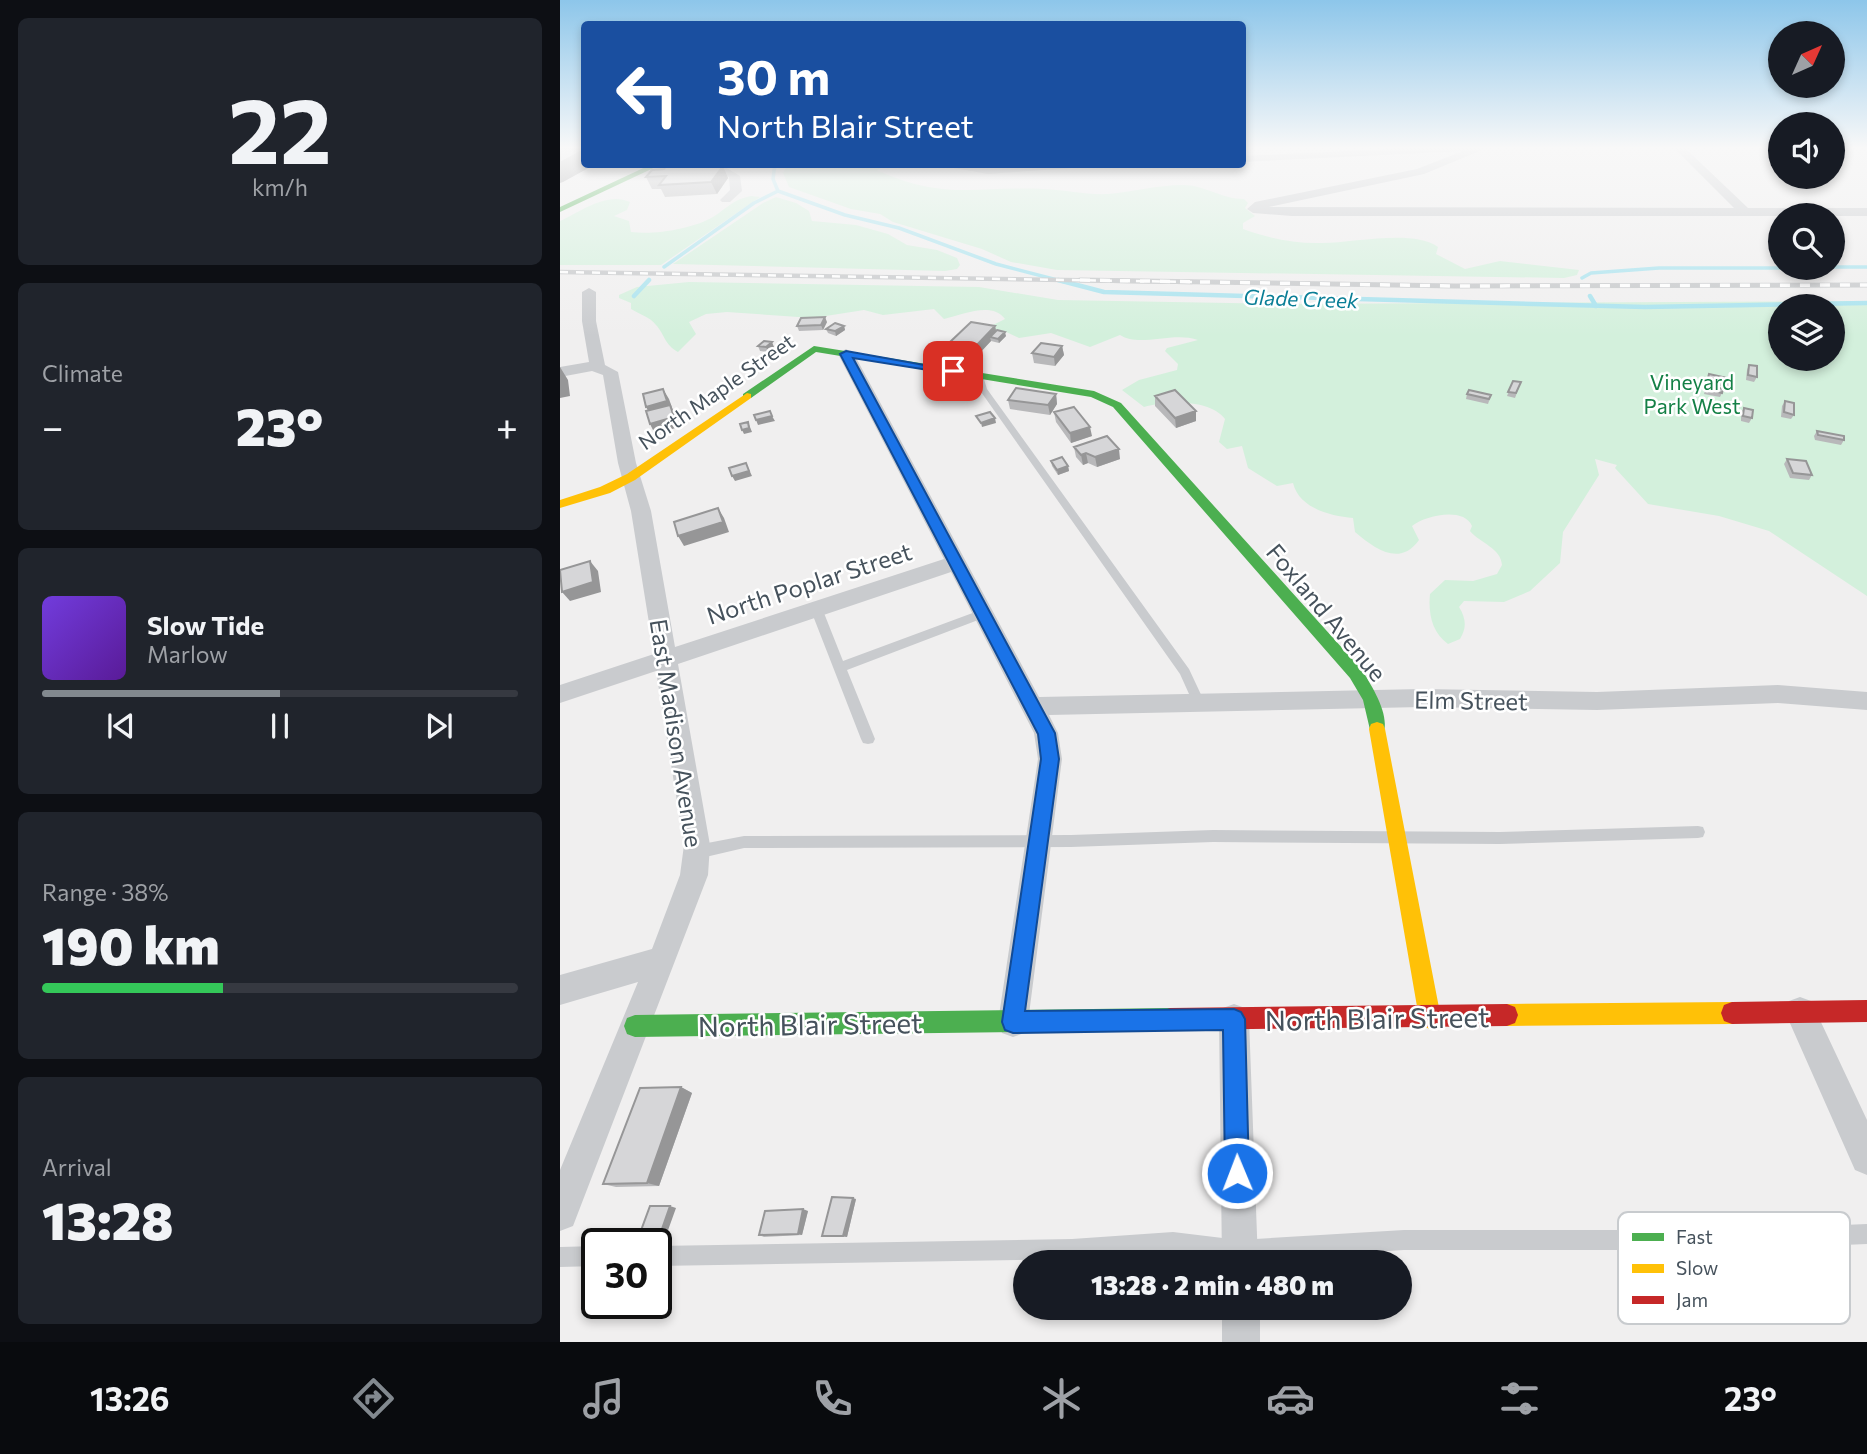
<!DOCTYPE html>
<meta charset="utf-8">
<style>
:root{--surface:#171b24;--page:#20242c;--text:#f1f3f6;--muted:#9ea1a6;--line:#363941;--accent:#82898f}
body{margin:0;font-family:Commissioner,sans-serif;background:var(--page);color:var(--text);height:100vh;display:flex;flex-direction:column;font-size:26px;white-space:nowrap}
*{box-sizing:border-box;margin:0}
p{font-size:23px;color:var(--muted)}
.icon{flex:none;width:38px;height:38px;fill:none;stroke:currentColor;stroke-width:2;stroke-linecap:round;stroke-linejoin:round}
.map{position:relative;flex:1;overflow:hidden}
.side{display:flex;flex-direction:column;gap:18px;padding:18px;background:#0d0f14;width:560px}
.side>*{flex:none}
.guide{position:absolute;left:21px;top:21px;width:665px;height:147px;border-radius:7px;box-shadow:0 4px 10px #0003;background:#1a4fa0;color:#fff;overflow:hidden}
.needle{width:46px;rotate:45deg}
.tools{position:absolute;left:1208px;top:21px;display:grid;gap:14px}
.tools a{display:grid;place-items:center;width:77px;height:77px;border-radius:50%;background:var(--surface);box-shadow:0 4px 10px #0003;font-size:35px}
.speed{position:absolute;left:21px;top:1228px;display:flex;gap:14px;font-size:35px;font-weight:700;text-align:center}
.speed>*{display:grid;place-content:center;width:91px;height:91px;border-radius:50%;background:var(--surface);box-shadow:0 4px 10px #0003;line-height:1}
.speed .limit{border:4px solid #111;border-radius:10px;background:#fff;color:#111}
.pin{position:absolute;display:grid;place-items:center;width:60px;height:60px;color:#fff;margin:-30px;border-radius:14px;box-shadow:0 4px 10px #0006}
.me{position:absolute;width:77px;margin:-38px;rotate:359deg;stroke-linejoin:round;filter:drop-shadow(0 0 5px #0008)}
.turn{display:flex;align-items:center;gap:24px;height:147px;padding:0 21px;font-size:32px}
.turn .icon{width:91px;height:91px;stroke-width:2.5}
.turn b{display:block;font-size:49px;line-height:60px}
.big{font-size:52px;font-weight:800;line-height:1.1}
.side .card{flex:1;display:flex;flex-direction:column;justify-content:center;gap:10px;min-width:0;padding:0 24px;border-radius:10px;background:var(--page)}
.side .dial{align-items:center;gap:0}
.dial b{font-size:91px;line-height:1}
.song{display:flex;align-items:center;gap:21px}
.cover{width:84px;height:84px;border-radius:10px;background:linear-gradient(135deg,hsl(260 70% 55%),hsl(270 70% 35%))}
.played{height:7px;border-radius:4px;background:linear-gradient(90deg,var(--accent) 50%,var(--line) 50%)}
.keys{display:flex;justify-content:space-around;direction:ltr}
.heat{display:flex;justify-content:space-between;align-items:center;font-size:38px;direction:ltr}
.charge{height:10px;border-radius:5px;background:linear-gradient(90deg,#34c759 38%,var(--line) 0)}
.trip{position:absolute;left:453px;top:1250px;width:399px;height:70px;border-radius:35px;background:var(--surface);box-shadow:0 4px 10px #0003;font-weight:800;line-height:70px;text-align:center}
.tabs{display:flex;height:112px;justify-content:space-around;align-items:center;background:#090b0e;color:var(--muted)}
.tabs .icon{width:49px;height:49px}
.tabs .selected{color:var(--accent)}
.tabs b{font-size:32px;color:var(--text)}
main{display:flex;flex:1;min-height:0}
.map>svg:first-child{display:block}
</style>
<main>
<section class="side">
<div class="card dial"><b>22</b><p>km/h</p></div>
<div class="card"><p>Climate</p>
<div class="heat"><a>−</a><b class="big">23°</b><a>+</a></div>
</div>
<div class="card">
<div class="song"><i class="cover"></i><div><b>Slow Tide</b><p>Marlow</p></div></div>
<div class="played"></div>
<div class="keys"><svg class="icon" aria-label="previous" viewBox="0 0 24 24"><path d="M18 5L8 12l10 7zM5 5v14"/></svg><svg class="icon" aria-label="pause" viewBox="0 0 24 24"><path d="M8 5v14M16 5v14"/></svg><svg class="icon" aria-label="next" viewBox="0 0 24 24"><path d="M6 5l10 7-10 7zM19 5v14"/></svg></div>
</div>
<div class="card"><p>Range · 38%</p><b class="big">190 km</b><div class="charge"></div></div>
<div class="card"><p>Arrival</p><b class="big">13:28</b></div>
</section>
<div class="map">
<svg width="1307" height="1342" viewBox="0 0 1307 1342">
<rect width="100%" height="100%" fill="#f0efef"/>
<path fill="#d3f0dc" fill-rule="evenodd" d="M227,165H326L317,170C383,201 417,186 484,189C506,190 527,195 548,194C573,192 597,185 623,185C645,185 661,199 684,199L688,203L685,208L695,216L683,223V229C708,238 735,244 762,243C794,243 853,229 878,247L876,254L905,269L940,261L1019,270L1017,275L1004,278L497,270L451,262L422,249L333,222L320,214L291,209L229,187L223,173Z
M191,196L200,197L101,265H0V221C20,212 47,191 70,202L67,210L54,216L69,221L71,232C95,235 132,229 153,217C167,208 174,199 191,196Z
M216,197L236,203L249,211L252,221L296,225L328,234L347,245L377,250L397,258L400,265L397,269L385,271L113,264L203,203Z
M129,282L419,287L498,300L725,304L1307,301V596L1209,531L1159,516L1088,504L1055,468L1057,465L1035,459L1039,475L1003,532L1000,563L970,591L944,602L904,601L899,607C906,618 907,628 900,639L888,644C872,633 868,613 870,594L885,580L913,581L937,574L942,565C941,548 920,543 910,531L912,526C904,507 866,515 852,526L859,540C840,567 815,549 795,532L793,518C770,516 739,508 733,483L717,486L688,468L682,446L667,449L659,442L665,419C650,399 607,400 584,407L562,390L579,380L617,370L618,364L605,351L607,348L638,340C612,331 580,348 560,335L530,347L491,333L459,338L444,331L407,328L409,325H433L445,319C432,301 402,315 384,319L374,309L323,315L304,310L253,318L167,312L146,314L129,322L136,334L118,352C104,344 105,335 96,325C90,317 79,314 71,309V303L59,298V295L77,287ZM1220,306H1272V359H1220Z"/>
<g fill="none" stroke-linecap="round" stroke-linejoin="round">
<path stroke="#a6e2ee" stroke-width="3.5" d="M215,164L213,179L218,191L285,215L339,228L436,264L505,282
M104,267L194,203L218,191
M1272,267H1307
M1022,278L1031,273L1099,268H1226"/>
<path stroke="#a6e2ee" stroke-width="4.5" d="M498,280L544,292L1085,307L1307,303
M74,296L89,280
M1030,296L1036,306"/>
<path fill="#c9cbce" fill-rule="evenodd" d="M419,373L423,376L427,389L629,669L644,701L642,705H634L620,674L419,389L415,376Z
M256,604L262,608L283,661L418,611H426L428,614L426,617L287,670L315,739L313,743L308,744L303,743L301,739L250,608Z
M1138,826L1143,827L1145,832L1143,837L1138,838L940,844L653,842L511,847L184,848L137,859L132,857L130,852L132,847L137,845L184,836L511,835L653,830L940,832Z
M1307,1224V1244L1165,1250H844L679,1260L613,1252L512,1259L96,1266V1246L512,1239L613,1232L679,1240L844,1230H1165Z
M37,1246V1266L0,1267V1247Z"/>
<path fill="#c9cbce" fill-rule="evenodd" d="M852,148H927L864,174L709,207L1174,208L1114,148H1125L1188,208H1307V216H732L693,213L687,209L695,202L857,169L903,151L682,162V156Z
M133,164L165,167L180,176L182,191L170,202H162L160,200L170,190L169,177Z
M371,164L428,168L568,164L428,174Z
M29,288L36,292V321L45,365L58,372L76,463L91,511L115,647L384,559L278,354L286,349L294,354L479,697L862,689L1037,692L1218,685L1307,692V710L1218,703L1037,710L862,707L489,715L498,733L502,759L468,1022L464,1033L453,1037L442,1033L438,1022L478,759L474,733L391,572L118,664L150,845L148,875L13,1226L0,1231V1170L78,982L0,1005V975L92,949L120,875L124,845L96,671L0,703V685L94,654L71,511L58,463L43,375L32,371L0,377V367L29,362L22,321V292Z
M1240,997L1251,1001L1307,1120V1175L1295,1170L1225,1012L1229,1001Z
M674,1004L685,1008L689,1019L698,1262H662L659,1019L663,1008Z
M662,1307H700V1342H662Z"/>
<path fill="#4caf50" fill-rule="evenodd" d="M92,164H102L0,212V207Z
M254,346L534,391L561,403L802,670C811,685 831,715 823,734L817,736L811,734L803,700L790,678L553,407L531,397L256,352L191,398H183V394Z
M610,1008L618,1011L621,1019L618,1027L610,1030L75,1037L67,1034L64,1026L67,1018L75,1015Z"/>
<path fill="#ffc107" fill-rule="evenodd" d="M187,393L191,394V398L75,480L50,493L0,508V500L40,487L67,474Z
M817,722L823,724L825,729L881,1018L878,1026L870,1029L862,1026L859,1018L809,729L811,724Z
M1172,1002L1180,1005L1183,1013L1180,1021L1172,1024L947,1026L939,1023L936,1015L939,1007L947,1004Z"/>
<path fill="#c62828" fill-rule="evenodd" d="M1307,1000V1022L1172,1024L1164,1021L1161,1013L1164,1005L1172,1002Z
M947,1004L955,1007L958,1015L955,1023L947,1026L610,1030L602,1027L599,1019L602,1011L610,1008Z"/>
<defs>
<path id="rail-far1" d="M0,272L632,282"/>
<path id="rail" d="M520,280L896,286L1307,285"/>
</defs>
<use href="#rail-far1" stroke="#c4c6c8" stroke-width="4.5"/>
<use href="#rail" stroke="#c4c6c8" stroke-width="5"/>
<use href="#rail-far1" stroke="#fff" stroke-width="2.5" stroke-dasharray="8" stroke-linecap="butt"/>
<use href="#rail" stroke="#fff" stroke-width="3.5" stroke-dasharray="10" stroke-linecap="butt"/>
</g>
<path fill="#b8b8ba" d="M159,166L168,178L157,194L105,197L101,189H92L86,177Z
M267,322L263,330L239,331L237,326Z
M284,326L285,330L276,336L268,333L266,329Z
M435,326L436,331L446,336L439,343L431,341L416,357L391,353L389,343Z
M198,346L214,347L208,352L200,351Z
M502,346L504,355L495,366L474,363L472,353Z
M1189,365L1197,377L1194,382L1186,380L1187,370Z
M1149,374L1172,383L1169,388L1146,383Z
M953,381L961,382L955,398L947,396Z
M1147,385L1162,393L1160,397L1144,394Z
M496,394L497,404L490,415L450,409L448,400Z
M907,394L931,395L928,404L906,399Z
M595,396L636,411V421L616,428L595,406Z
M1225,401L1234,415L1231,419L1221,417L1222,406Z
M1184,408L1192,418L1189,423L1181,421V413Z
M494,412L532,436L511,443L496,422Z
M1257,431L1284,440L1281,445L1255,440L1254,436Z
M514,447L560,459L537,467L528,463L523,465L516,457Z
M1227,459L1252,475L1249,480L1230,478L1224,464Z
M491,461L508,466L509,471L498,475L492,466Z
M121,1087L132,1093L99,1186L56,1187L43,1184Z
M296,1199L287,1237H266L262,1236Z
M248,1211L242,1235L204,1237L199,1235Z"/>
<path fill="#969697" d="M24,150V164L34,165L3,182L0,183V163Z
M157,164H158L160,169L163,166L168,178L157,194L151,182Z
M265,317L267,322L263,330L261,325Z
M284,326L285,330L276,336L275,331Z
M435,326L437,335L430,337L431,341L416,357L414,348Z
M445,332L446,336L439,343L438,339Z
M212,342L214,347L208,352L206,347Z
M502,346L504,355L495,366L494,357Z
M0,367L8,380L10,396L0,398Z
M103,389L109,399L119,427L95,434L90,424L91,416L86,407Z
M496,394L497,404L490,415L488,405Z
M636,411V421L616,428L615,418Z
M212,416L215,421L198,425L196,420Z
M435,418L436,423L422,427L421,423Z
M188,422L192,432L184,434L182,430Z
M530,427L532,436L511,443L510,433Z
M559,449L560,459L537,467L535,457Z
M526,453L528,463L523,465L521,455Z
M186,463L192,476L175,481L172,476Z
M508,466L509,471L498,475L497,470Z
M158,508L164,518L169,532L124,546L118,536Z
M30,561L38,571L41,592L10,601L2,592Z
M121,1087L132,1093L99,1186L87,1183Z
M293,1198L296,1199L287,1237L283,1236Z
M110,1206L116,1208L102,1247L96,1246Z
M243,1209L248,1211L242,1235L238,1234Z"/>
<path fill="#d6d6d8" stroke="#969697" stroke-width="2" d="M0,148L24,149V150L0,163Z
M108,164H157L156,166H163L151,182L99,185L106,176L86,177L92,170L104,169Z
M265,317L261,325L237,326L241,318Z
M411,322L435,326L414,348L389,343Z
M275,323L284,326L275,331L266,329Z
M437,330L445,332L438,339L430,337Z
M204,341L212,342L206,347L198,346Z
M481,343L502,346L494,357L472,353Z
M1189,365L1197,366V377L1188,375Z
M1149,374L1172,379V383L1148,378Z
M953,381L961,382L956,393L948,392Z
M1147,385L1163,389L1162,393L1146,389Z
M456,388L496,394L488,405L448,400Z
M103,389L107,401L86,407L83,394Z
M615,390L636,411L615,418L595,396Z
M909,390L931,395L929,399L907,394Z
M1225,401L1234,403V415L1224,412Z
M110,405L114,417L90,424L86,411Z
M514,407L530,427L510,433L494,412Z
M1184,408L1193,410L1192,418L1183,416Z
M210,411L212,416L196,420L194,415Z
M430,412L435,418L421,423L416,416Z
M188,422L189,428L182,430L180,424Z
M1257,431L1284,436V440L1258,435Z
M547,436L559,449L535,457L526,453L521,455L514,447Z
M502,457L508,466L497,470L491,461Z
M1227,459L1246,461L1252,475L1233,473Z
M186,463L189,471L172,476L169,468Z
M158,508L163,522L118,536L114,522Z
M30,561L33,582L2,592L0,570Z
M121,1087L87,1183L43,1184L80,1088Z
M272,1197L293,1198L283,1236H262Z
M90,1206H110L96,1246V1244H76Z
M243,1209L238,1234L199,1235L205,1211Z"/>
<linearGradient id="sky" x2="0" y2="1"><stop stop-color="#8dc6ea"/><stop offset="0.44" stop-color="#f8f8f8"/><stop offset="1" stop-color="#f8f8f8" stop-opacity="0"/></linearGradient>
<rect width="1307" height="336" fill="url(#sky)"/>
<path fill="#1a73e8" stroke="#114b97" stroke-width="2" d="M286,351L398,371L393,374L293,358L495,733L499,759L465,1011L674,1009L681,1012L685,1019L689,1173L686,1182L677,1185L669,1182L665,1173L663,1030L453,1033L445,1030L442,1022L481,759L478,734L280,354Z"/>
<g text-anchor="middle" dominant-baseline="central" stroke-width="5" stroke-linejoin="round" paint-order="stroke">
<g font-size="21" font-style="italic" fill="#097e96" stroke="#fff">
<text transform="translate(741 298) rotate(2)">Glade Creek</text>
</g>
<g font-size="21" fill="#148046" stroke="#fff">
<text x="1132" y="381">Vineyard<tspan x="1132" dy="24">Park West</tspan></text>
</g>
<g font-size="21" fill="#46525c" stroke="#fff">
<text transform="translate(156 391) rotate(-35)">North Maple Street</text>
</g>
<g font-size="24" fill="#46525c" stroke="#fff">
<text transform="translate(249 583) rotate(-18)">North Poplar Street</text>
<text transform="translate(767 612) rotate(50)">Foxland Avenue</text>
<text transform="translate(911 700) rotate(1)">Elm Street</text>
<text transform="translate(117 733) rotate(81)">East Madison Avenue</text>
</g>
<g font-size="28" fill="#46525c" stroke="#fff">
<text transform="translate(817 1018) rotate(-1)">North Blair Street</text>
<text transform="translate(250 1024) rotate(-1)">North Blair Street</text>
</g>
</g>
<rect x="1058" y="1212" width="232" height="112" rx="10" fill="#fff" stroke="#c8cbce" stroke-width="2"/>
<rect x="1072" y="1233" width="32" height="8" fill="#4caf50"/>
<rect x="1072" y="1264" width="32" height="9" fill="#ffc107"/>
<rect x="1072" y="1296" width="32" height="8" fill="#c62828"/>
<g font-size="19" fill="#46525c">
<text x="1116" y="1244">Fast</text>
<text x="1116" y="1275">Slow</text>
<text x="1116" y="1307">Jam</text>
</g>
</svg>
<div class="tools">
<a><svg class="needle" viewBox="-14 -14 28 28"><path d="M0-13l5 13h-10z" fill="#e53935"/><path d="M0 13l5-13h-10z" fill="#9ea1a6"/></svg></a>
<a><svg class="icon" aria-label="sound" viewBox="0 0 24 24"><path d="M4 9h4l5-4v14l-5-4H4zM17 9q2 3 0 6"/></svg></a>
<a><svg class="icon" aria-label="search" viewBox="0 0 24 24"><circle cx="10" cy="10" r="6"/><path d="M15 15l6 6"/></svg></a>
<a><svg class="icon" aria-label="layers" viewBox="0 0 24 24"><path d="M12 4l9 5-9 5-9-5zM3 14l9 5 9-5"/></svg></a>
</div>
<div class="speed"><div class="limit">30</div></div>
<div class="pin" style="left:393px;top:371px;background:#d93025"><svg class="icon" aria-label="arrive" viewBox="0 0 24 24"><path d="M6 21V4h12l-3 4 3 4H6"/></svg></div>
<svg class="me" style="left:677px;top:1173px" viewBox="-20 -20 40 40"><circle r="17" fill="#1a73e8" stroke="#fff" stroke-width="3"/><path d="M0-11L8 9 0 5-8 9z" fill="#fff"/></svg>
<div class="trip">13:28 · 2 min · 480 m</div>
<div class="guide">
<div class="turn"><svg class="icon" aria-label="left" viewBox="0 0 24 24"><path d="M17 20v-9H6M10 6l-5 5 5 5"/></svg><div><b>30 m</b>North Blair Street</div></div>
</div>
</div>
</main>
<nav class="tabs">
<b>13:26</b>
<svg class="icon selected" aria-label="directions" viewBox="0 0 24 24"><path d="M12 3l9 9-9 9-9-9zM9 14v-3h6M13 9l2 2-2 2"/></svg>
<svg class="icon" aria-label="music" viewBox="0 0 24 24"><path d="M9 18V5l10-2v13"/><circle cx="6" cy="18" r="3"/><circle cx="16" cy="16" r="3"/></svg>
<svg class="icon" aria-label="phone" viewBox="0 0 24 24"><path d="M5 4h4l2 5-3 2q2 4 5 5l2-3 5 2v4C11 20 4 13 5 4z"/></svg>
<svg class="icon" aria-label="climate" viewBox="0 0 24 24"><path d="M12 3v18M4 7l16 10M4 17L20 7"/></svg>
<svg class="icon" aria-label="car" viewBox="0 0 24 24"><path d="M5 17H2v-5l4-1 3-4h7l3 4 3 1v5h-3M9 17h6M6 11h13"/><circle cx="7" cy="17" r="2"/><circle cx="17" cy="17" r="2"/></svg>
<svg class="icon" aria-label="filters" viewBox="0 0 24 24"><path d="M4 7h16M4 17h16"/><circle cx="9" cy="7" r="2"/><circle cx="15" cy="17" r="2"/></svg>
<b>23°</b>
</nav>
